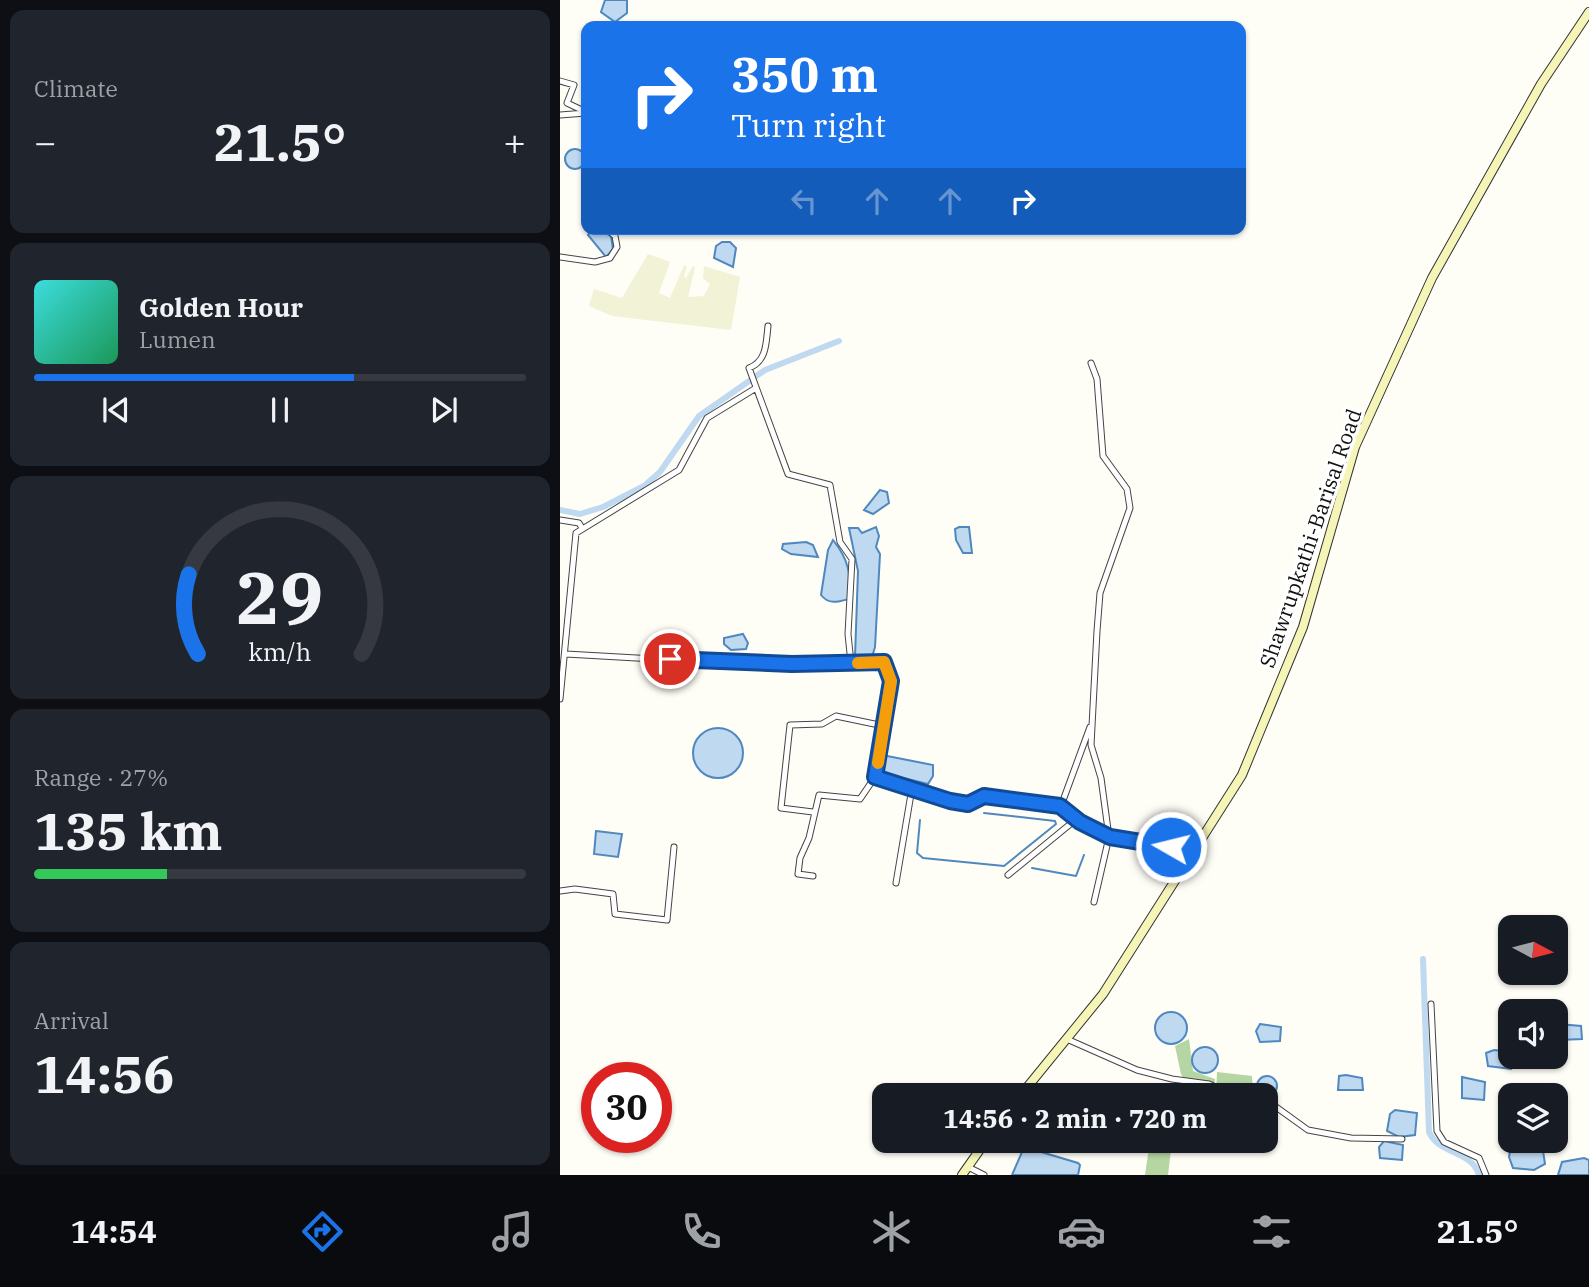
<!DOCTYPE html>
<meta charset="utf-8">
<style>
:root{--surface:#171b24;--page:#20242c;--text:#f1f3f6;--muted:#9ea1a6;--line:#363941;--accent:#1a73e8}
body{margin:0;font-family:"IBM Plex Serif",serif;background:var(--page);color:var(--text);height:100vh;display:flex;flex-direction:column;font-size:26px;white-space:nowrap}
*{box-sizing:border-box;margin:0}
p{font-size:23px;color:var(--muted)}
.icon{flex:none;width:38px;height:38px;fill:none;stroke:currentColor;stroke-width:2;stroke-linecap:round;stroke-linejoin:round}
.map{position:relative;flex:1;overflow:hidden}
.drawer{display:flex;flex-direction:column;gap:10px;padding:10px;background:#0d0f14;width:560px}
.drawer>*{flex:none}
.top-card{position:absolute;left:21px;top:21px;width:665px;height:214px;border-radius:14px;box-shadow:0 2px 5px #0004;background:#1a73e8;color:#fff;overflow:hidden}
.needle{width:46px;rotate:97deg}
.controls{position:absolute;left:938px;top:915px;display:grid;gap:14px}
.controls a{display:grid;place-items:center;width:70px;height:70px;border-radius:14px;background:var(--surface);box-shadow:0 2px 5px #0004;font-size:35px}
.speed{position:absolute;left:21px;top:1062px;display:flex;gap:14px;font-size:35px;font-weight:700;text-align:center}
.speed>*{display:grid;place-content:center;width:91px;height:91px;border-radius:50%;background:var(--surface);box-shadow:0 2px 5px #0004;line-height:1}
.speed .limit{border:10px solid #d22;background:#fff;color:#111}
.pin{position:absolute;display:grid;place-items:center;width:60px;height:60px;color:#fff;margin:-30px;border:4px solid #fff;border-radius:50%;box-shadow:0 2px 7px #0007}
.me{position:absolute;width:77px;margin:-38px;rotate:278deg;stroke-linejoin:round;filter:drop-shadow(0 0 5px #0008)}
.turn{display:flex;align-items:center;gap:24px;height:147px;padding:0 35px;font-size:32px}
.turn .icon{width:91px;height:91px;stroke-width:2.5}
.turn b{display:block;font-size:49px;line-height:60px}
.lanes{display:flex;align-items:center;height:66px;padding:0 35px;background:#0003;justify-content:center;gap:35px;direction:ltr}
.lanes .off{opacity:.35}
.big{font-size:52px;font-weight:700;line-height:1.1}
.drawer .card{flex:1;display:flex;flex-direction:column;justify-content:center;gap:10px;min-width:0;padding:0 24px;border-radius:14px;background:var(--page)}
.drawer .dial{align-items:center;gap:0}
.dial svg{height:182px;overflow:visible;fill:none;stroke:var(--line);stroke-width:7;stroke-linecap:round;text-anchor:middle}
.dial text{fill:var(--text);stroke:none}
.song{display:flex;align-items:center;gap:21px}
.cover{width:84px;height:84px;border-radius:10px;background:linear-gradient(135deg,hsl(180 70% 55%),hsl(150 70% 35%))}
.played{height:7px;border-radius:4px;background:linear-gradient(90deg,var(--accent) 65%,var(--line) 65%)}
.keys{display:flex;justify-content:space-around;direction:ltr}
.heat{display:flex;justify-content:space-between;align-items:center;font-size:38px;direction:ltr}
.charge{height:10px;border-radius:5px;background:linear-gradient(90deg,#34c759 27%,var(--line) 0)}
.trip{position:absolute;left:312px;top:1083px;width:406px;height:70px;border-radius:14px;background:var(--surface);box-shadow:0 2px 5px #0004;font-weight:700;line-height:70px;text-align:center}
.tabs{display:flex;height:112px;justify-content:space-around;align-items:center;background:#090b0e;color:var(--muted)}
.tabs .icon{width:49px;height:49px}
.tabs .current{color:var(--accent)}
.tabs b{font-size:32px;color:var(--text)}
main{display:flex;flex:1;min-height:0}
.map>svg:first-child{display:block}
</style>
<main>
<section class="drawer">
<div class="card"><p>Climate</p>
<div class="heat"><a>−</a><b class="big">21.5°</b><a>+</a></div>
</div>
<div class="card">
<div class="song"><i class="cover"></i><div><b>Golden Hour</b><p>Lumen</p></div></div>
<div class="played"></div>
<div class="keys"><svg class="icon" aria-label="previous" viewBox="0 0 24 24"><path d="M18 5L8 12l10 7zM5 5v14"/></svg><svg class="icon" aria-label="pause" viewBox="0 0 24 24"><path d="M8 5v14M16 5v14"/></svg><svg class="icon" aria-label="next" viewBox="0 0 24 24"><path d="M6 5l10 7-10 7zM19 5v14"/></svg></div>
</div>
<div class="card dial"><svg viewBox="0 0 100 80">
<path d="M14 69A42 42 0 1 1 86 69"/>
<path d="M14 69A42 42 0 0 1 10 34" stroke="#1a73e8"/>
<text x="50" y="56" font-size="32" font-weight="700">29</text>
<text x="50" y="72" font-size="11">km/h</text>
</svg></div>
<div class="card"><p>Range · 27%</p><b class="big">135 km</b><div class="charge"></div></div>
<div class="card"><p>Arrival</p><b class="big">14:56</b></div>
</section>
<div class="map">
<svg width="1029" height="1175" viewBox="0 0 1029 1175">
<rect width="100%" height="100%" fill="#fefdf6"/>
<path fill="#f2f2d7" d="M88,254L110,262L99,293L110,298L124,265L127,267L124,276L126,278L133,266L135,268L128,297L144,296L150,284L143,278L144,266L180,277L171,330L52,316L29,306L34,289L62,298Z"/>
<path fill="#b5d5a3" d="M629,1039L633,1071L655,1079L654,1092L643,1088L632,1094L621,1074L615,1046Z
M657,1072L692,1076L693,1095L656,1096Z
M590,1141H612L608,1175H585Z"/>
<path fill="#bfd9f0" stroke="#4f88bf" stroke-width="2" d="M45,0H67V13L55,22L41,12Z
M5 159a10 10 0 1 1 20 0a10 10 0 1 1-20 0Z
M40,230L51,236L53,249L46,257L28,235L31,231Z
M162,242H170L176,248L173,267L154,258L156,246Z
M320,490L327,492L329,503L313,514L304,510Z
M316,527L319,536L316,547L320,554L315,647L312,657H295L298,571L289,528H298L302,533Z
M399,527H409L412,553H403L396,540L395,529Z
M273,540C289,560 291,574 289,599C278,602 269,605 261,595L268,550Z
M246,542L253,545L258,557L231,554L222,549L223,544Z
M183,634L188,643L186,649L171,650L164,644V638Z
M133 753a25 25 0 1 1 50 0a25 25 0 1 1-50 0Z
M322,755L373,765V776L368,784L322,773Z
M36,831L62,834L58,857L34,854Z
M595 1028a16 16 0 1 1 32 0a16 16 0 1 1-32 0Z
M700,1024L721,1027L720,1041L700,1042L696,1031Z
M998,1024L1021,1026L1022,1039L999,1040Z
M632 1060a13 13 0 1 1 26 0a13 13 0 1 1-26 0Z
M934,1050L950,1052V1057L954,1058L951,1069L928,1066L926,1053Z
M786,1075L802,1078L803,1090H778L779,1076Z
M697 1086a10 10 0 1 1 20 0a10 10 0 1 1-20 0Z
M902,1077L925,1082L924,1100L902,1098Z
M835,1110L857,1113L855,1135L839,1137L827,1131L830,1114Z
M824,1141L843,1145L842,1160L820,1158L819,1147Z
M969,1143L982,1144L985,1164L974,1170L953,1168L949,1157L951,1145Z
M471,1149L518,1163L520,1165L518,1175H452L462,1152Z
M1024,1158L1029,1160V1175H998L1002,1162Z"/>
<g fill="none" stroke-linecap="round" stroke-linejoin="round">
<path stroke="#4f88bf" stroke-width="2" d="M360,820L357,853L363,858L444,866L496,824L495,821L424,813
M472,868L516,876L524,855"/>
<path stroke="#bfd9f0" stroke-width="6" d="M0,510L20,514L43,507L84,486L100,472L139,416L205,370L279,341
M863,959L869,1132C879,1155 912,1150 919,1175"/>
<defs>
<path id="street" d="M0,81L14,85L7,103L26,112
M0,115L26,113
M0,257L35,262L50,258L57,247L55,236L47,229
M208,326C206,343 207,361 189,368L228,474L270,485L280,542L292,559L288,634L291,663
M531,363L537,379L543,456L567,489L570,508L540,593L537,631L531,745L541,778L549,837L611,847
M0,520L19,523L22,528
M6,654L129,661L325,662L331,681L315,777L390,801L408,804L423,796L501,806L520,822L549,837L534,902
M0,699L16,533L119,470L147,418L196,388
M501,806L530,727
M253,812L221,808L230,725L262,724L276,716L324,726
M448,875L514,821
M253,876L238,874L240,858L249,838L259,795L300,799L315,777
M336,883L352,788
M0,891L15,889L53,894L55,914L107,920L114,847
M871,1004L877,1131L884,1142L919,1158L926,1175
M509,1040L577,1070L612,1079L649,1084L673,1096
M705,1099L748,1130L791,1138L842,1139
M408,1167L424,1175"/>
<path id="secondary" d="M460,1096L543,994L682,775L743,627L795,447L872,278L981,84L1029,12
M402,1175L426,1141"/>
</defs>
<use href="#street" stroke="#444" stroke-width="7"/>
<use href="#secondary" stroke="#333" stroke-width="10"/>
<use href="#street" stroke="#fff" stroke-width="5"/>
<use href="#secondary" stroke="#f6f5b8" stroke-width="8"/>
</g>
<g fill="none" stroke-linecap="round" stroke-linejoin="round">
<defs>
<path id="route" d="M110,659L232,664L324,662L331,681L315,777L390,801L408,804L424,796L500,806L520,822L550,837L611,847"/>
</defs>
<use href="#route" stroke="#114b97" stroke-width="18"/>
<use href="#route" stroke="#1a73e8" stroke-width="12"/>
<path stroke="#f59e0b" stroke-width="12" d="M298,663L324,662L331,681L318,763"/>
</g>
<g text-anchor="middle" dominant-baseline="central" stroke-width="7" stroke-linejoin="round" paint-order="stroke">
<g font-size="21" fill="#111" stroke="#fff">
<text transform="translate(750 538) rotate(-71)">Shawrupkathi-Barisal Road</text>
</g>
</g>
</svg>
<div class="controls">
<a><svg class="needle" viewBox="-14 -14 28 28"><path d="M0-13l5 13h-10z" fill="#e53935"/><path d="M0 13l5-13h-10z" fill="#9ea1a6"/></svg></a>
<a><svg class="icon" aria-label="sound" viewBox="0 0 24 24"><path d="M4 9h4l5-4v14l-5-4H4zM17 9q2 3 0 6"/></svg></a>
<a><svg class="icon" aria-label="layers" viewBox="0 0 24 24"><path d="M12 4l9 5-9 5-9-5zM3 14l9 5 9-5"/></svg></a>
</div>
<div class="speed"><div class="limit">30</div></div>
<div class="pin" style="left:110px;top:659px;background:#d93025"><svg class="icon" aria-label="arrive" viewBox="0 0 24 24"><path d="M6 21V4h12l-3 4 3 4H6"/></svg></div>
<svg class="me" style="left:611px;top:847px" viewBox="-20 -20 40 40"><circle r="17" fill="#1a73e8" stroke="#fff" stroke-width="3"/><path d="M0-11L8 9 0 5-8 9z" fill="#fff"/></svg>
<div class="trip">14:56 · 2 min · 720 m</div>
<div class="top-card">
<div class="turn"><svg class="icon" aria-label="right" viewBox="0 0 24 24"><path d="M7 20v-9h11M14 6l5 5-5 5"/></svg><div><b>350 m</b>Turn right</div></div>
<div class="lanes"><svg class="icon off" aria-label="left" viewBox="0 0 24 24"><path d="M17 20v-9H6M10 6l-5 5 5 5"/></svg><svg class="icon off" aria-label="ahead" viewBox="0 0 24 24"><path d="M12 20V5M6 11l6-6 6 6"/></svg><svg class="icon off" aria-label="ahead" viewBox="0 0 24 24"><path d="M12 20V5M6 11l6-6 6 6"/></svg><svg class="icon" aria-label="right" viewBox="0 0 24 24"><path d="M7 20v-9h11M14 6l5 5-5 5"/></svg></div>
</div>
</div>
</main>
<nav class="tabs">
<b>14:54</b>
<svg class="icon current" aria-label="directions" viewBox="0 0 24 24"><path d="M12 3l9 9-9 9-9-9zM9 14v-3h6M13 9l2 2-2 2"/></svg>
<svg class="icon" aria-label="music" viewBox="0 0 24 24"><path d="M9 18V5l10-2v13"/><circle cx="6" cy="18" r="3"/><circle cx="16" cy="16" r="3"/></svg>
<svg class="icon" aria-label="phone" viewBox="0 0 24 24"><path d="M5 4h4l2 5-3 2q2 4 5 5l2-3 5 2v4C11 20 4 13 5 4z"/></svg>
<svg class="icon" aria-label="climate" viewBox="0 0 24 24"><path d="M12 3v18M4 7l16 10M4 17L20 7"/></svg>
<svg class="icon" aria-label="car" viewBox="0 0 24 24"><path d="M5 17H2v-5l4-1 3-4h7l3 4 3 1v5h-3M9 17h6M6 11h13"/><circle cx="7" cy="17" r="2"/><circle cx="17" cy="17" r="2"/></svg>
<svg class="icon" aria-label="filters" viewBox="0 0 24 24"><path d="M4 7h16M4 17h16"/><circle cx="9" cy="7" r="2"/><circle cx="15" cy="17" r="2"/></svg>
<b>21.5°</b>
</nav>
